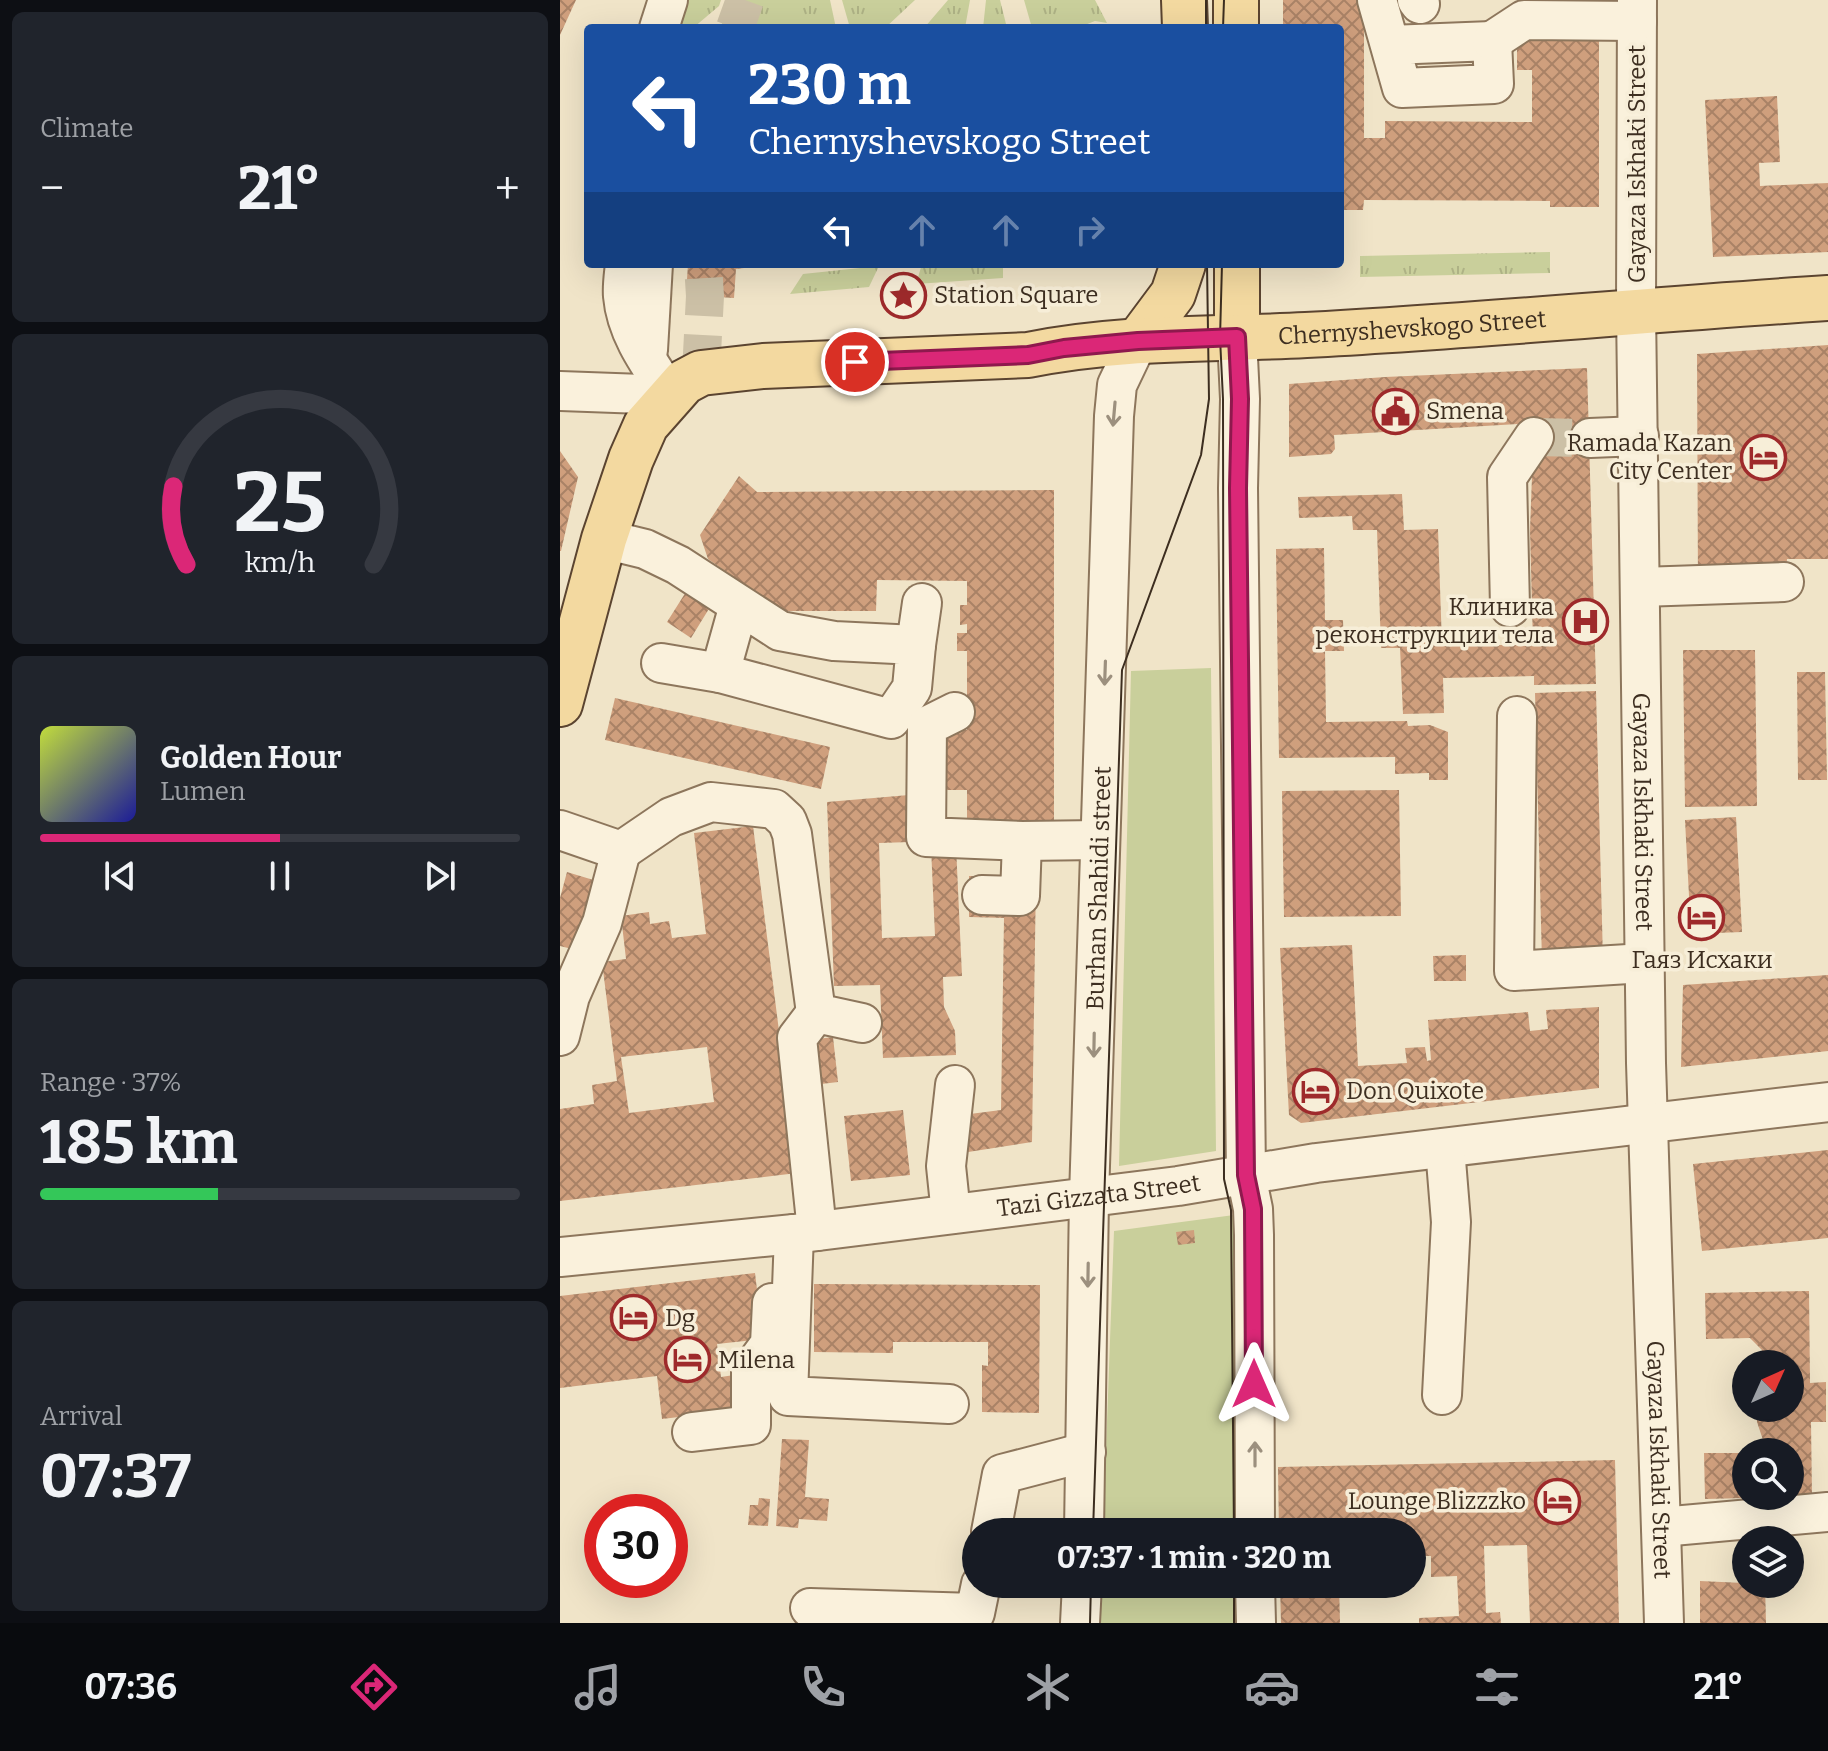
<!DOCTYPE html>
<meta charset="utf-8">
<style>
:root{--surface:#171b24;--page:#20242c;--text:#f1f3f6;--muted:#9ea1a6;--line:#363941;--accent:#db2777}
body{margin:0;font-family:Bitter,serif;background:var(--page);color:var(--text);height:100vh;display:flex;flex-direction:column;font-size:30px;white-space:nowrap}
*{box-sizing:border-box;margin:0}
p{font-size:26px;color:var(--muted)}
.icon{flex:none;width:44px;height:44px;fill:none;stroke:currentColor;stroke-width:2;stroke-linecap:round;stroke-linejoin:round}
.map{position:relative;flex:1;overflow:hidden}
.sheet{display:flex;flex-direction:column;gap:12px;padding:12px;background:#0d0f14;width:560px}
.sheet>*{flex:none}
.banner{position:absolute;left:24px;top:24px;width:760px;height:244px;border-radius:8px;box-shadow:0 8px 32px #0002;background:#1a4fa0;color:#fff;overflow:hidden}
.needle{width:52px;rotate:45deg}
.controls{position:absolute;left:1172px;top:1350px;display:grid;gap:16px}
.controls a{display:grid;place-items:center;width:72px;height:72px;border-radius:50%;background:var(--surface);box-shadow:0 8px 32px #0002;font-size:40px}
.speed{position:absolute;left:24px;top:1494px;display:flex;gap:16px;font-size:40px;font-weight:700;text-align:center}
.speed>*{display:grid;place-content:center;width:104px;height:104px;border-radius:50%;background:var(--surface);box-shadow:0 8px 32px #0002;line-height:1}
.speed .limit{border:12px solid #d22;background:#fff;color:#111}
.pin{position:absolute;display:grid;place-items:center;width:68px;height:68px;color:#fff;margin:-34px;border:4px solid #fff;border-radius:50%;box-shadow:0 2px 8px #0007}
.me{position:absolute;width:88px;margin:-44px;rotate:0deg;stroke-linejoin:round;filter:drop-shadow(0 0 6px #0008)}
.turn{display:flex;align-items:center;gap:28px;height:168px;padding:0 32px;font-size:36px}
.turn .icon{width:104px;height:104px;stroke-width:2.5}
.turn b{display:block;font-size:56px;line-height:68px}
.lanes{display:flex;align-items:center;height:76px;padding:0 32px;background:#0003;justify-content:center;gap:40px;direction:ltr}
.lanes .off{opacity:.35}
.big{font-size:60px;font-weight:700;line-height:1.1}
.sheet .card{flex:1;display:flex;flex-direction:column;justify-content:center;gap:12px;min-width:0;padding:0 28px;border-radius:12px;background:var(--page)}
.sheet .dial{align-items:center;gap:0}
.dial svg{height:208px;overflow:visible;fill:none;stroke:var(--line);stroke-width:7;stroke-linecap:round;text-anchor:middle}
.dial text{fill:var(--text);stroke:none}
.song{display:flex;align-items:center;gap:24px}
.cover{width:96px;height:96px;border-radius:12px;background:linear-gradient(135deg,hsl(70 70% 55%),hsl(240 70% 35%))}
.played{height:8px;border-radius:4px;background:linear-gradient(90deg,var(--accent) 50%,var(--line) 50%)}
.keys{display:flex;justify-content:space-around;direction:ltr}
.heat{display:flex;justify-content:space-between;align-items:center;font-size:44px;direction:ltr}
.charge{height:12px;border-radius:6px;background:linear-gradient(90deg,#34c759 37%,var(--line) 0)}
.trip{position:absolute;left:402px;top:1518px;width:464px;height:80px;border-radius:40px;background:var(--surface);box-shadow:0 8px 32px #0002;font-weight:700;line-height:80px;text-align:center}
.tab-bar{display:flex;height:128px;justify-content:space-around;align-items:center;background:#090b0e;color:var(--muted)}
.tab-bar .icon{width:56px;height:56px}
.tab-bar .selected{color:var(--accent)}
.tab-bar b{font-size:36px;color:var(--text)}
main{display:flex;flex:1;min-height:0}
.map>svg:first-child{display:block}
</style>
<main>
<section class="sheet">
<div class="card"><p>Climate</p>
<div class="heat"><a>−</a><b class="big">21°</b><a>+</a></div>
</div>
<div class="card dial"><svg viewBox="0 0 100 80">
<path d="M14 69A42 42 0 1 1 86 69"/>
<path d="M14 69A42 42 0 0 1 9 39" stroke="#db2777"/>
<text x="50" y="56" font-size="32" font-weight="700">25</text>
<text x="50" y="72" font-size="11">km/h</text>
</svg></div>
<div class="card">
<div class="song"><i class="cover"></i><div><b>Golden Hour</b><p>Lumen</p></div></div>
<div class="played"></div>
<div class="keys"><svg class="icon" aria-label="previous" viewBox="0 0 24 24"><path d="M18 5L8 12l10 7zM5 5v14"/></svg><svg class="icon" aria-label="pause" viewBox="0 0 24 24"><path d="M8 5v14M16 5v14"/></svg><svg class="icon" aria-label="next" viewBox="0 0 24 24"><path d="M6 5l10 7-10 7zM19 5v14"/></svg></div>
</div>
<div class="card"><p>Range · 37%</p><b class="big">185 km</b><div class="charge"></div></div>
<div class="card"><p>Arrival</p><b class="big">07:37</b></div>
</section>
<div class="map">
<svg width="1268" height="1623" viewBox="0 0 1268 1623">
<defs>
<pattern id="grass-tufts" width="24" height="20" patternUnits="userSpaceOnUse" patternTransform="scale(2)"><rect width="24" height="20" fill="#c9cf9b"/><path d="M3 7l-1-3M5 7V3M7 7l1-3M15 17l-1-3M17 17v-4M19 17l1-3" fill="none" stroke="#aeb285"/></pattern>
<pattern id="building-cross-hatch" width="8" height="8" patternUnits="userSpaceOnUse" patternTransform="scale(2)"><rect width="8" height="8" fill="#cf9f7d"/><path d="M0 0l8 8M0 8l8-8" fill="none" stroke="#a98266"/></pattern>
</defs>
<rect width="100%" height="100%" fill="#f0e4c8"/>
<path fill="url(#grass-tufts)" d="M126,0H161L159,6L133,28H117Z
M173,0H270L276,28H160Z
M282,0H355L325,28H290Z
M388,0H410L405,28H364Z
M426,0H440L447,28H423Z
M464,0H535L547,23L535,21L517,28H472Z
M990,252V273L800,277V256Z
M362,264H443V278L356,284Z
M319,266L309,287L230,294L243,274Z"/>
<path fill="#c9cf9b" d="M651,668L656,1151L559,1166L571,671Z
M674,1215V1532H543L554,1231Z
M541,1584H674V1623H539Z"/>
<path fill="url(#building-cross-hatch)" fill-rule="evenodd" d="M0,0H16L0,35Z
M723,0H804V138H825V121L972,122V70H957V33H1039V207H990V201L804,200L803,210H780V28H723Z
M1217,96L1220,162L1199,163L1200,186L1268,183V252L1153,257L1145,100Z
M128,264H200V266L176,269L174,298L126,295Z
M1268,345V559H1227L1225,591H1138L1137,354Z
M1027,368L1036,684L974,685V676L883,678L884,713L843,714L840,648H821L817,530H793L792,516L739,518L738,497L842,494L844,530L878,529L882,645H973L970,530L974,423L774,435L775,449L771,454L729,457V384L825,377Z
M0,451L18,477L1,551H0Z
M179,476L197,492L494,490V829L407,828V790H379V730H407V651H397V633H407V624L400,625V605H407V581L317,580L316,611H222L148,559L140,535Z
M764,548L765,620H783L784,651H765L766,722L847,721L848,726L870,725L888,732V780H869V773L835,774V757L719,758L716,549Z
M131,584L155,599L131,638L107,622Z
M1123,650H1195L1197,806L1125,807Z
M1237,672H1265L1267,780H1238Z
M1036,691L1043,960L982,961L975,693Z
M55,698L270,747L261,789L45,740Z
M839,790L841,916L724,917L722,791Z
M349,795L351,842L319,843L322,938L375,936L371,847L396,846L402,976L383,977L384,1007L395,1031L396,1055L323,1058L320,985L274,986L267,802Z
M1176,817L1182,932L1131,934L1125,820Z
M193,826L237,1173L0,1201V1109L34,1104L32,1085L57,1081L42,962L66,959L61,916L89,912L90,924L109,921L112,938L146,934L134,833ZM147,1047L154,1102L69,1113L61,1057Z
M7,872L40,882L20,951L0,946V898Z
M409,876L476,877L472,1142L376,1157L371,1119L441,1110L444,918L409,917Z
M792,945L798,1066L847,1063L845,1048L865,1047L867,1061L871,1060L868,1020L968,1012L970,1031L988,1029L986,1010L1039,1007V1088L741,1123L729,1115L720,948Z
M906,955V981H874L873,956Z
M1268,975V1051L1121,1067L1123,985Z
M273,1037L278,1082L253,1085L249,1051L259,1050L258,1039Z
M343,1110L350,1175L291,1181L284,1116Z
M1268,1150V1238L1142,1251L1133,1164Z
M634,1230L635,1243L618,1245L616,1232Z
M195,1273L203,1339L157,1344L161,1377L174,1375L178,1410L102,1419L97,1376L0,1388V1296Z
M254,1284L480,1285L479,1413L422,1412V1365L428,1366V1342H333V1353L254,1352Z
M1249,1291L1250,1383L1266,1382V1422H1251L1252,1497H1230V1452H1192L1204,1443L1197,1422L1196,1408H1230V1364H1197L1202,1350L1190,1338L1146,1339L1145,1293Z
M222,1439L249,1440L245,1497L269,1499L267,1521L239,1519L238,1528L216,1526Z
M1144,1453H1186V1498L1145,1499Z
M1055,1460L1059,1623H970L967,1545L924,1546L926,1613L940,1612L941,1623H859V1618L899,1616L897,1576L871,1577V1556H852V1532H719L718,1467Z
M199,1498L210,1499L208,1526L188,1525L190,1505H198Z
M1140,1581L1205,1584L1206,1623H1140Z
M720,1584H779L780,1623H721Z"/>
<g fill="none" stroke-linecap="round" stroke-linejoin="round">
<path stroke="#ccc0a6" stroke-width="38" stroke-dasharray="38 19" stroke-linecap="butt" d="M175,28L185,0
M141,373L145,296L143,264
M974,437L1030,438"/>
<defs>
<g id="minor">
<path d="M817,0L842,88L934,84L932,41L830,45"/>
<path d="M857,0L860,4"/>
<path id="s1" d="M1077,0L1076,310L1086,1063L1104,1623"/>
<path d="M99,28L108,0"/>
<path d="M932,41L964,20L1077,21"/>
<path d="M65,264C64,274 62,286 63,296C66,333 90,365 110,395"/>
<path d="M677,337L680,399L678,488L686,1175L693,1209L694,1235L695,1532"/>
<path d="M88,350L93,264"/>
<path d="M0,391L110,395"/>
<path d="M1030,438L1079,436"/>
<path d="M44,539L85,549L118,565L220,631L274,641L356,645L352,688L331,719L160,673L179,605"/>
<path d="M1081,587L1224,582"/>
<path d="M950,607L947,477L974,437"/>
<path d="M356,645L362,603"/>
<path d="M101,663L160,673"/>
<path d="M395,712L367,726L366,837L462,841L539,840"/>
<path d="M957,716L954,971L1085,963"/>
<path d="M0,830L61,851L111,817L151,802L214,809L227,821L232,834L256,1013L302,1023"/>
<path d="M422,895L460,896L462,841"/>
<path d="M256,1013L237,1038L257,1231"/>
<path d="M0,1036L10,996L42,923L61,851"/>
<path d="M391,1214L386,1166L395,1085"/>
<path d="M234,1234L228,1396L389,1404"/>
<path id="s2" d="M0,1257L234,1234L618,1186L756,1163L1268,1102"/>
<path d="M882,1395L891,1222L885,1148"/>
<path d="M132,1432L191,1425V1370L210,1344L212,1303"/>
<path d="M1101,1527L1268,1512"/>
<path d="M431,1532L442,1474L526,1452"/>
<path id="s3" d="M524,1532L529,1197L554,416L557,385L578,341"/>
<path d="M695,1584L696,1623"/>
<path d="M250,1608L415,1613L421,1584"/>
<path d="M520,1623L522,1584"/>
</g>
<g id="major">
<path d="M624,0L625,28"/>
<path d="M676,0V28"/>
<path d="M677,264V337"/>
<path d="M578,341L613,294L623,264"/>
<path id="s4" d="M0,704L44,539L71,459L86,425L124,382L141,373L203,366L468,355C560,336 653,340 746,335C920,326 1094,309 1268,298"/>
</g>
</defs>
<use href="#minor" stroke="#8d765c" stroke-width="42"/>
<use href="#major" stroke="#5b4430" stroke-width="48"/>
<use href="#minor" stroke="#faf1dc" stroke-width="38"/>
<use href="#major" stroke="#f3d9a0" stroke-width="44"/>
<path stroke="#3d2e20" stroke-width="2" d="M646,28V0
M663,28L664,0
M662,264L660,338L663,399L664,1179L671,1210L674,1532
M533,1532L562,670L641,455L649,399L647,264
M674,1584V1623
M530,1623L531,1584"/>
</g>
<defs><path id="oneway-shaft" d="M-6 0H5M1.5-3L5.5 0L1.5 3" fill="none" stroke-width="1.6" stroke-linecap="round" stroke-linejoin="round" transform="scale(2)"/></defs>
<g stroke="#9c907e">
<use href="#oneway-shaft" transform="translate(554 414) rotate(95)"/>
<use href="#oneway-shaft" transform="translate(545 673) rotate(92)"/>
<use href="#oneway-shaft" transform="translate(534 1045) rotate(91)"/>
<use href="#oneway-shaft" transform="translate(528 1275) rotate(91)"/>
<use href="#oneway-shaft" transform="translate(695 1454) rotate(-90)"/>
</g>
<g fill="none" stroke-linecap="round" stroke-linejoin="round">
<defs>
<path id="route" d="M295,362L468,355L504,348L578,341L677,337L680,399L678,488L686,1175L693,1209L694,1384"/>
</defs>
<use href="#route" stroke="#8e194d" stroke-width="20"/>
<use href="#route" stroke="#db2777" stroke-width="14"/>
</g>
<defs>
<symbol id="sight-ring" viewBox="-11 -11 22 22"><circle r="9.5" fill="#f7eed8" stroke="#9e2a2b" stroke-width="1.5"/><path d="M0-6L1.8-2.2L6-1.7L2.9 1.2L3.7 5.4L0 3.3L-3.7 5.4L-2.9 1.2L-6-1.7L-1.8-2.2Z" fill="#9e2a2b"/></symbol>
<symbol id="civic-ring" viewBox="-11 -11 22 22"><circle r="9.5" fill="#f7eed8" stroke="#9e2a2b" stroke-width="1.5"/><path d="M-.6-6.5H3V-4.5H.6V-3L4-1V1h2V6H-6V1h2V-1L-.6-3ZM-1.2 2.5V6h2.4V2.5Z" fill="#9e2a2b"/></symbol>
<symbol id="hotel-ring" viewBox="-11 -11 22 22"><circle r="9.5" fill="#f7eed8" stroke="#9e2a2b" stroke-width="1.5"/><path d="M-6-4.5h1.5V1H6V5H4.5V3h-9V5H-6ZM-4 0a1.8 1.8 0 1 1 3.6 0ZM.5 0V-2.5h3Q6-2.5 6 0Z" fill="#9e2a2b"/></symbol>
<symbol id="hospital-ring" viewBox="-11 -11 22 22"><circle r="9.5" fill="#f7eed8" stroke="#9e2a2b" stroke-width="1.5"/><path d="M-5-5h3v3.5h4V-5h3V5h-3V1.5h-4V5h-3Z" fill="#9e2a2b"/></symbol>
</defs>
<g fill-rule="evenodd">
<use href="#sight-ring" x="318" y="270" width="51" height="51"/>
<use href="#civic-ring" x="810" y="386" width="51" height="51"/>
<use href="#hotel-ring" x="1178" y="432" width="51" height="51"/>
<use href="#hospital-ring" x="1000" y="596" width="51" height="51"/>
<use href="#hotel-ring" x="1116" y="892" width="51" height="51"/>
<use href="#hotel-ring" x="730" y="1066" width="51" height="51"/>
<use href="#hotel-ring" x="48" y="1292" width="51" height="51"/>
<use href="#hotel-ring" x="102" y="1334" width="51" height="51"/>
<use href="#hotel-ring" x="972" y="1476" width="51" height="51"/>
</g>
<g text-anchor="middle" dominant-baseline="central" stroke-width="7" stroke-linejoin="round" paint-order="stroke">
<g font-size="24" fill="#3d2e20" stroke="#f7eed8">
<text transform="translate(1077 164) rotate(-90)">Gayaza Iskhaki Street</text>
<text stroke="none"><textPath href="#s4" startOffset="1082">Chernyshevskogo Street</textPath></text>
<text stroke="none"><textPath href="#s1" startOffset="812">Gayaza Iskhaki Street</textPath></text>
<text stroke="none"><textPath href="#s3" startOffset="644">Burhan Shahidi street</textPath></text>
<text stroke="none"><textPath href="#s2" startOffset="542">Tazi Gizzata Street</textPath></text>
<text stroke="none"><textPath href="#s1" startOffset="1460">Gayaza Iskhaki Street</textPath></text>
</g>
<g font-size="24" fill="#3d2e20" stroke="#f7eed8" text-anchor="start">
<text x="374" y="295">Station Square</text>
<text x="866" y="411">Smena</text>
<text x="1172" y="443" text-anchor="end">Ramada Kazan<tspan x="1172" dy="28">City Center</tspan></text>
<text x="994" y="607" text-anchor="end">Клиника<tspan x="994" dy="28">реконструкции тела</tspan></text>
<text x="1142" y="960" text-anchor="middle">Гаяз Исхаки</text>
<text x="786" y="1091">Don Quixote</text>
<text x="105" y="1318">Dg</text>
<text x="158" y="1360">Milena</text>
<text x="966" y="1501" text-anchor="end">Lounge Blizzzko</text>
</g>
</g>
</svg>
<div class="controls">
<a><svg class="needle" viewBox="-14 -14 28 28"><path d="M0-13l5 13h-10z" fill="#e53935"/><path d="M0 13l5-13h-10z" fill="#9ea1a6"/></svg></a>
<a><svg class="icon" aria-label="search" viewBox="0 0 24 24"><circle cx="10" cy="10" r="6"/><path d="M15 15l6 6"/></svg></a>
<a><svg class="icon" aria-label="layers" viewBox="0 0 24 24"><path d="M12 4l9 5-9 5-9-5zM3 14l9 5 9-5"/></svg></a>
</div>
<div class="speed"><div class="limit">30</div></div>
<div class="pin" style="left:295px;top:362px;background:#d93025"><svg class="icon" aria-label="arrive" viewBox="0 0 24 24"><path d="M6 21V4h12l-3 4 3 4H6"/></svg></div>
<svg class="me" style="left:694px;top:1384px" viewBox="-20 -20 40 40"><path d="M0-17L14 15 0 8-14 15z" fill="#db2777" stroke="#fff" stroke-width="4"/></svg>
<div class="trip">07:37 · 1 min · 320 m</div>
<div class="banner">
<div class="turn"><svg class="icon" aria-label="left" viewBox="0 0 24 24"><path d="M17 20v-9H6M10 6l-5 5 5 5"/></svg><div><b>230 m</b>Chernyshevskogo Street</div></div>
<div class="lanes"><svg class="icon" aria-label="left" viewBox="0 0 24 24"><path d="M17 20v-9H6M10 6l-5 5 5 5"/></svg><svg class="icon off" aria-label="ahead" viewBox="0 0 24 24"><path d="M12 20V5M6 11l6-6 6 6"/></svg><svg class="icon off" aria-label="ahead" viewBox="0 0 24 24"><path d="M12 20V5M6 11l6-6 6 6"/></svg><svg class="icon off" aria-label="right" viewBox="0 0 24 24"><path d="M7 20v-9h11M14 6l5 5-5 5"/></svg></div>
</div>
</div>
</main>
<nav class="tab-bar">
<b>07:36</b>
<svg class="icon selected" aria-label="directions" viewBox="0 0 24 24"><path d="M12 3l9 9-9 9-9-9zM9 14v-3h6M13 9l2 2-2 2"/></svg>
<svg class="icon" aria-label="music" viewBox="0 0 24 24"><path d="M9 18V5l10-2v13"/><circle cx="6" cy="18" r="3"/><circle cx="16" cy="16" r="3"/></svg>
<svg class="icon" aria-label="phone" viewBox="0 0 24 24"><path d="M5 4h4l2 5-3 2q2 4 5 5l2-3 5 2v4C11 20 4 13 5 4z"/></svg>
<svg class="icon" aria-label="climate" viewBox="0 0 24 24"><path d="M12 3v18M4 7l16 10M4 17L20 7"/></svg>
<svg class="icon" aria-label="car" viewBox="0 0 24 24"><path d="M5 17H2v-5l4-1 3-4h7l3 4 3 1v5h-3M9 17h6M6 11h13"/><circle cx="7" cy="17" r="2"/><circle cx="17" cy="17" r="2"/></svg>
<svg class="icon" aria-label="filters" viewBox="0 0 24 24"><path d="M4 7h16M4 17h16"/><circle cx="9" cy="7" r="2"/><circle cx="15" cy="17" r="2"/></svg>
<b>21°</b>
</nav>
